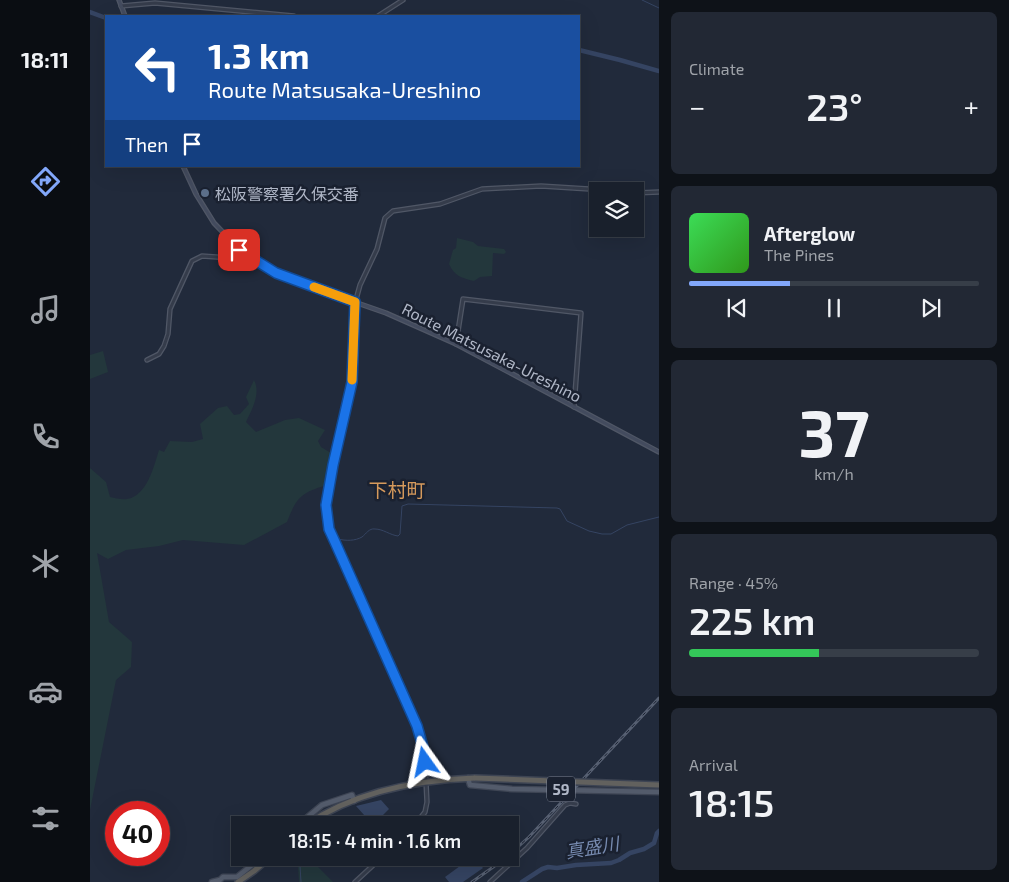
<!DOCTYPE html>
<meta charset="utf-8">
<style>
:root{--surface:#19202c;--page:#222834;--text:#f1f3f6;--muted:#9fa3a9;--line:#373e48;--accent:#82a7fa}
body{margin:0;font-family:"Exo 2","Noto Sans JP",sans-serif;background:var(--page);color:var(--text);height:100vh;display:flex;flex-direction:column;font-size:19px;white-space:nowrap}
*{box-sizing:border-box;margin:0}
p{font-size:16px;color:var(--muted)}
.icon{flex:none;width:28px;height:28px;fill:none;stroke:currentColor;stroke-width:2;stroke-linecap:round;stroke-linejoin:round}
.map{position:relative;flex:1;overflow:hidden}
.drawer{display:flex;flex-direction:column;gap:12px;padding:12px;background:#0e1218;width:350px}
.drawer>*{flex:none}
.hud{position:absolute;left:15px;top:15px;width:475px;height:152px;border-radius:0px;box-shadow:0 5px 20px #0002,0 0 0 1px var(--line);background:#1a4fa0;color:#fff;overflow:hidden}
.tools{position:absolute;left:499px;top:182px;display:grid;gap:10px}
.tools a{display:grid;place-items:center;width:55px;height:55px;border-radius:0px;background:var(--surface);box-shadow:0 5px 20px #0002,0 0 0 1px var(--line);font-size:25px}
.speed{position:absolute;left:15px;top:801px;display:flex;gap:10px;font-size:25px;font-weight:700;text-align:center}
.speed>*{display:grid;place-content:center;width:65px;height:65px;border-radius:50%;background:var(--surface);box-shadow:0 5px 20px #0002,0 0 0 1px var(--line);line-height:1}
.speed .limit{border:8px solid #d22;background:#fff;color:#111}
.pin{position:absolute;display:grid;place-items:center;width:42px;height:42px;color:#fff;margin:-21px;border-radius:10px;box-shadow:0 2px 8px #0006}
.me{position:absolute;width:55px;margin:-28px;rotate:348deg;stroke-linejoin:round;filter:drop-shadow(0 0 4px #0008)}
.turn{display:flex;align-items:center;gap:18px;height:105px;padding:0 20px;font-size:22px}
.turn .icon{width:65px;height:65px;stroke-width:2.5}
.turn b{display:block;font-size:35px;line-height:42px}
.then{display:flex;align-items:center;height:48px;padding:0 20px;background:#0003;gap:10px;font-size:19px}
.big{font-size:38px;font-weight:600;line-height:1.1}
.drawer .widget{flex:1;display:flex;flex-direction:column;justify-content:center;gap:8px;min-width:0;padding:0 18px;border-radius:8px;background:var(--page)}
.drawer .dial{align-items:center;gap:0}
.dial b{font-size:65px;line-height:1}
.song{display:flex;align-items:center;gap:15px}
.cover{width:60px;height:60px;border-radius:8px;background:linear-gradient(135deg,hsl(130 70% 55%),hsl(110 70% 35%))}
.played{height:5px;border-radius:2px;background:linear-gradient(90deg,var(--accent) 35%,var(--line) 35%)}
.keys{display:flex;justify-content:space-around;direction:ltr}
.heat{display:flex;justify-content:space-between;align-items:center;font-size:28px;direction:ltr}
.charge{height:8px;border-radius:4px;background:linear-gradient(90deg,#34c759 45%,var(--line) 0)}
.trip{position:absolute;left:141px;top:816px;width:288px;height:50px;border-radius:0px;background:var(--surface);box-shadow:0 5px 20px #0002,0 0 0 1px var(--line);font-weight:600;line-height:50px;text-align:center}
main{display:flex;flex:1;min-height:0}
.dock{display:flex;flex-direction:column;width:90px;justify-content:space-around;align-items:center;background:#0a0d12;color:var(--muted)}
.dock .icon{width:35px;height:35px}
.dock .active{color:var(--accent)}
.dock b{font-size:22px;color:var(--text)}
.map>svg:first-child{display:block}
</style>
<main>
<nav class="dock">
<b>18:11</b>
<svg class="icon active" aria-label="directions" viewBox="0 0 24 24"><path d="M12 3l9 9-9 9-9-9zM9 14v-3h6M13 9l2 2-2 2"/></svg>
<svg class="icon" aria-label="music" viewBox="0 0 24 24"><path d="M9 18V5l10-2v13"/><circle cx="6" cy="18" r="3"/><circle cx="16" cy="16" r="3"/></svg>
<svg class="icon" aria-label="phone" viewBox="0 0 24 24"><path d="M5 4h4l2 5-3 2q2 4 5 5l2-3 5 2v4C11 20 4 13 5 4z"/></svg>
<svg class="icon" aria-label="climate" viewBox="0 0 24 24"><path d="M12 3v18M4 7l16 10M4 17L20 7"/></svg>
<svg class="icon" aria-label="car" viewBox="0 0 24 24"><path d="M5 17H2v-5l4-1 3-4h7l3 4 3 1v5h-3M9 17h6M6 11h13"/><circle cx="7" cy="17" r="2"/><circle cx="17" cy="17" r="2"/></svg>
<svg class="icon" aria-label="filters" viewBox="0 0 24 24"><path d="M4 7h16M4 17h16"/><circle cx="9" cy="7" r="2"/><circle cx="15" cy="17" r="2"/></svg>
</nav>
<div class="map">
<svg width="569" height="882" viewBox="0 0 569 882">
<rect width="100%" height="100%" fill="#212a3b"/>
<path fill="#23373c" d="M367,238L383,242L388,246L414,249L416,252L414,254L403,253L402,276L390,277L384,281C372,278 364,276 359,264L363,250L366,248Z
M13,351L18,372L0,379V355Z
M164,380C171,393 162,410 156,422L166,432L195,420L209,418L235,430L228,441L231,447L241,453L234,486C210,493 206,499 197,522L154,545L93,540L69,546L36,550L18,559L7,553L19,622L42,642L41,667L26,680L0,810V468L16,482L20,497C25,498 32,500 37,499C57,496 64,466 69,450L74,452L80,441L102,442L113,439L110,424L128,408L137,406L144,415L150,414L159,404L156,397Z
M199,858H219L243,882H209L208,867Z"/>
<path fill="#354462" d="M291,800L299,809L283,825L266,806Z
M381,858H384L393,868L373,882H359L355,877Z"/>
<g fill="none" stroke-linecap="round" stroke-linejoin="round">
<path stroke="#354462" stroke-width="1" d="M552,0L569,8
M248,539C256,541 265,541 272,537C276,534 279,528 285,529C293,529 300,535 308,536L310,534L312,506L318,504L467,508L470,509L477,521L499,531L512,534H521L537,525L569,517
M205,858L206,862L210,866L211,882"/>
<path stroke="#354462" stroke-width="4.5" d="M0,12L16,18
M489,50L530,60L569,71
M432,882L452,869L458,867L467,868L486,865L521,863L529,860L540,853L554,849L564,843L567,833L569,831"/>
<defs>
<path id="tertiary" d="M31,6L65,3L204,16
M288,16L313,0
M545,193L569,192
M366,344L373,299L491,313L484,407
M57,360L69,354L74,346L78,334L80,309L102,261L112,256L141,258L149,249
M325,825L335,812L337,802L335,762L333,747L327,726L245,543L239,529L236,505L243,465L261,388L264,307L270,285L287,249L295,218L303,211L350,204L392,189L451,186L531,191
M265,882L291,858
M400,882L437,848L475,805L480,803L486,804"/>
<path id="secondary" d="M29,0L35,16
M93,166L106,194L124,223L149,249L168,263L207,282L296,313L366,344L569,452"/>
<path id="primary" d="M378,778L380,785L422,789L569,792
M208,825L232,805L262,795L264,801
M122,882L130,880L133,877H147L171,858"/>
<path id="trunk" d="M216,825C264,792 327,780 385,778
M148,882L164,871L179,858"/>
</defs>
<use href="#tertiary" stroke="#505766" stroke-width="5.5"/>
<use href="#secondary" stroke="#505766" stroke-width="5.5"/>
<use href="#primary" stroke="#3e4554" stroke-width="7"/>
<use href="#trunk" stroke="#3d4453" stroke-width="8"/>
<use href="#tertiary" stroke="#353c4b" stroke-width="3"/>
<use href="#secondary" stroke="#434b5e" stroke-width="3"/>
<use href="#primary" stroke="#535b6b" stroke-width="4.5"/>
<use href="#trunk" stroke="#62615e" stroke-width="5"/>
<defs>
<path id="rail" d="M420,854L439,837L569,698
M382,882L416,858"/>
</defs>
<use href="#rail" stroke="#576072" stroke-width="3"/>
<use href="#rail" stroke="#1a2130" stroke-width="1" stroke-dasharray="4" stroke-linecap="butt"/>
<defs>
<path id="trunk-bridge" d="M385,778L569,785"/>
</defs>
<use href="#trunk-bridge" stroke="#3d4453" stroke-width="8" stroke-linecap="butt"/>
<use href="#trunk-bridge" stroke="#62615e" stroke-width="5"/>
</g>
<g fill="none" stroke-linecap="round" stroke-linejoin="round">
<defs>
<path id="route" d="M149,250L186,273L265,302L262,382L243,465L236,505L239,529L245,542L327,726L333,747L335,762"/>
</defs>
<use href="#route" stroke="#114b97" stroke-width="12"/>
<use href="#route" stroke="#1a73e8" stroke-width="9"/>
<path stroke="#f59e0b" stroke-width="9" d="M224,287L265,302L262,380"/>
</g>
<circle fill="#5c6f8a" stroke="#1a2130" stroke-width="2" cx="115" cy="193" r="5"/>
<g text-anchor="middle" dominant-baseline="central" stroke-width="5" stroke-linejoin="round" paint-order="stroke">
<rect fill="#1a2130" stroke="#838a9a" stroke-width="1" x="457" y="776.5" width="28" height="25" rx="4"/>
<g font-size="15" font-weight="bold" fill="#b0b7c7">
<text x="471" y="789">59</text>
</g>
<g font-size="16" fill="#b0b7c7" stroke="#1a2130" text-anchor="start">
<text x="125" y="193">松阪警察署久保交番</text>
</g>
<g font-size="16" fill="#b0b7c7" stroke="#1a2130">
<text transform="translate(402 352) rotate(27)">Route Matsusaka-Ureshino</text>
</g>
<g font-size="18" font-style="italic" fill="#778bb0" stroke="#1a2130">
<text transform="translate(502 847) rotate(-9)">真盛川</text>
</g>
<g font-size="19" fill="#d69a5c" stroke="#1a2130">
<text x="307" y="489">下村町</text>
</g>
</g>
</svg>
<div class="tools">
<a><svg class="icon" aria-label="layers" viewBox="0 0 24 24"><path d="M12 4l9 5-9 5-9-5zM3 14l9 5 9-5"/></svg></a>
</div>
<div class="speed"><div class="limit">40</div></div>
<div class="pin" style="left:149px;top:250px;background:#d93025"><svg class="icon" aria-label="arrive" viewBox="0 0 24 24"><path d="M6 21V4h12l-3 4 3 4H6"/></svg></div>
<svg class="me" style="left:335px;top:762px" viewBox="-20 -20 40 40"><path d="M0-17L14 15 0 8-14 15z" fill="#1a73e8" stroke="#fff" stroke-width="4"/></svg>
<div class="trip">18:15 · 4 min · 1.6 km</div>
<div class="hud">
<div class="turn"><svg class="icon" aria-label="left" viewBox="0 0 24 24"><path d="M17 20v-9H6M10 6l-5 5 5 5"/></svg><div><b>1.3 km</b>Route Matsusaka-Ureshino</div></div>
<div class="then">Then<svg class="icon" aria-label="arrive" viewBox="0 0 24 24"><path d="M6 21V4h12l-3 4 3 4H6"/></svg></div>
</div>
</div>
<section class="drawer">
<div class="widget"><p>Climate</p>
<div class="heat"><a>−</a><b class="big">23°</b><a>+</a></div>
</div>
<div class="widget">
<div class="song"><i class="cover"></i><div><b>Afterglow</b><p>The Pines</p></div></div>
<div class="played"></div>
<div class="keys"><svg class="icon" aria-label="previous" viewBox="0 0 24 24"><path d="M18 5L8 12l10 7zM5 5v14"/></svg><svg class="icon" aria-label="pause" viewBox="0 0 24 24"><path d="M8 5v14M16 5v14"/></svg><svg class="icon" aria-label="next" viewBox="0 0 24 24"><path d="M6 5l10 7-10 7zM19 5v14"/></svg></div>
</div>
<div class="widget dial"><b>37</b><p>km/h</p></div>
<div class="widget"><p>Range · 45%</p><b class="big">225 km</b><div class="charge"></div></div>
<div class="widget"><p>Arrival</p><b class="big">18:15</b></div>
</section>
</main>
